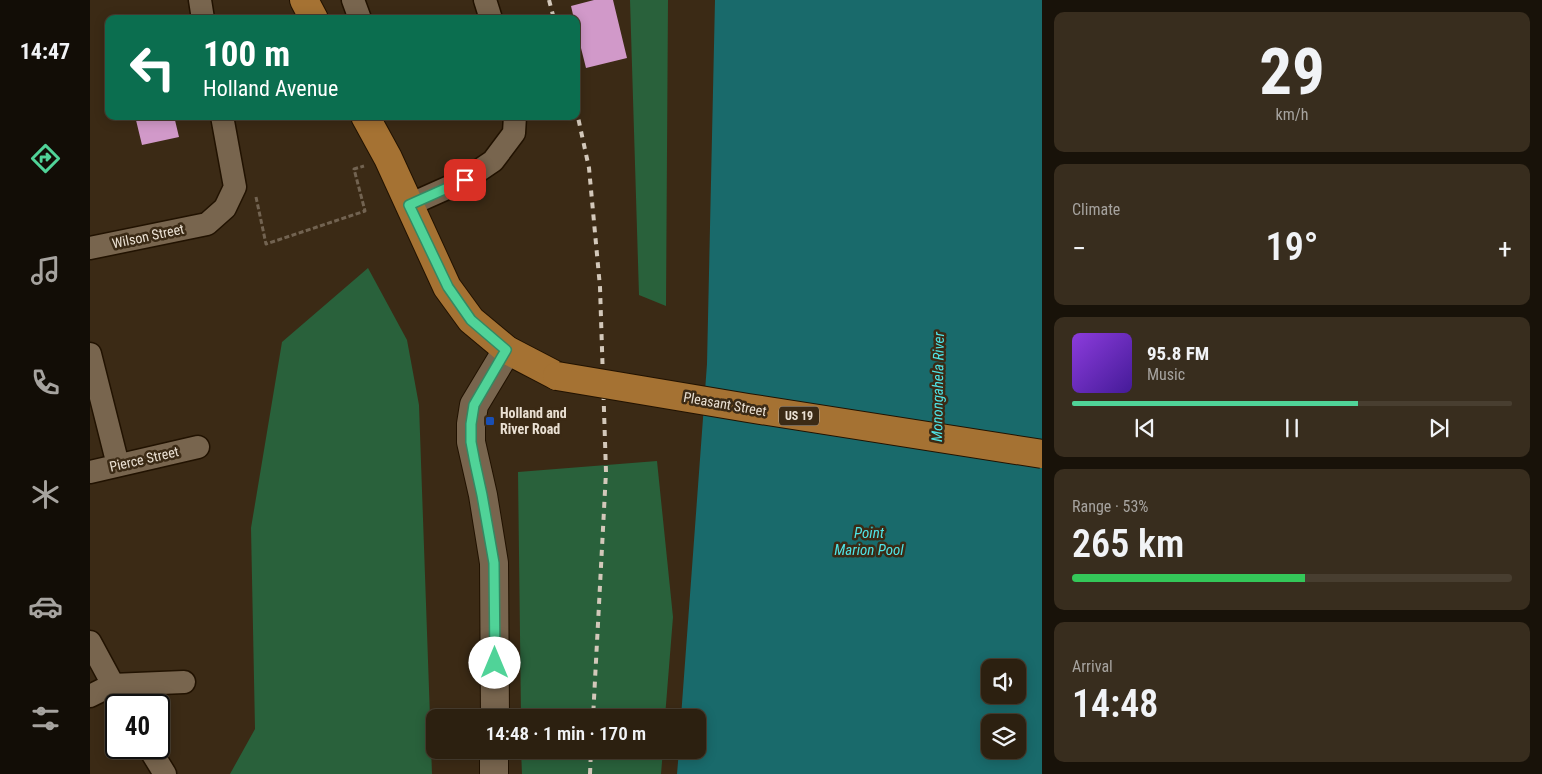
<!DOCTYPE html>
<meta charset="utf-8">
<style>
:root{--surface:#2c2010;--page:#382d1e;--text:#f1f3f6;--muted:#a6a39f;--line:#483e30;--accent:#50d398}
body{margin:0;font-family:"Roboto Condensed",sans-serif;background:var(--page);color:var(--text);height:100vh;display:flex;flex-direction:column;font-size:19px;white-space:nowrap}
*{box-sizing:border-box;margin:0}
p{font-size:16px;color:var(--muted)}
.icon{flex:none;width:28px;height:28px;fill:none;stroke:currentColor;stroke-width:2;stroke-linecap:round;stroke-linejoin:round}
.map{position:relative;flex:1;overflow:hidden}
.panel{display:flex;flex-direction:column;gap:12px;padding:12px;background:#181209;width:500px}
.panel>*{flex:none}
.guide{position:absolute;left:15px;top:15px;width:475px;height:105px;border-radius:10px;box-shadow:0 2px 12px #0003,0 0 0 1px var(--line);background:#0b6e4f;color:#fff;overflow:hidden}
.controls{position:absolute;left:891px;top:659px;display:grid;gap:10px}
.controls a{display:grid;place-items:center;width:45px;height:45px;border-radius:10px;background:var(--surface);box-shadow:0 2px 12px #0003,0 0 0 1px var(--line);font-size:25px}
.speed{position:absolute;left:15px;top:694px;display:flex;gap:10px;font-size:25px;font-weight:700;text-align:center}
.speed>*{display:grid;place-content:center;width:65px;height:65px;border-radius:50%;background:var(--surface);box-shadow:0 2px 12px #0003,0 0 0 1px var(--line);line-height:1}
.speed .limit{border:2px solid #111;border-radius:8px;background:#fff;color:#111}
.pin{position:absolute;display:grid;place-items:center;width:42px;height:42px;color:#fff;margin:-21px;border-radius:10px;box-shadow:0 2px 8px #0006}
.me{position:absolute;width:55px;margin:-28px;rotate:0deg;stroke-linejoin:round;filter:drop-shadow(0 0 4px #0008)}
.turn{display:flex;align-items:center;gap:18px;height:105px;padding:0 15px;font-size:22px}
.turn .icon{width:65px;height:65px;stroke-width:2.5}
.turn b{display:block;font-size:35px;line-height:42px}
.big{font-size:38px;font-weight:600;line-height:1.1}
.panel .widget{flex:1;display:flex;flex-direction:column;justify-content:center;gap:8px;min-width:0;padding:0 18px;border-radius:10px;background:var(--page)}
.panel .dial{align-items:center;gap:0}
.dial b{font-size:65px;line-height:1}
.song{display:flex;align-items:center;gap:15px}
.cover{width:60px;height:60px;border-radius:8px;background:linear-gradient(135deg,hsl(270 70% 55%),hsl(260 70% 35%))}
.played{height:5px;border-radius:2px;background:linear-gradient(90deg,var(--accent) 65%,var(--line) 65%)}
.keys{display:flex;justify-content:space-around;direction:ltr}
.heat{display:flex;justify-content:space-between;align-items:center;font-size:28px;direction:ltr}
.charge{height:8px;border-radius:4px;background:linear-gradient(90deg,#34c759 53%,var(--line) 0)}
.trip{position:absolute;left:336px;top:709px;width:280px;height:50px;border-radius:10px;background:var(--surface);box-shadow:0 2px 12px #0003,0 0 0 1px var(--line);font-weight:600;line-height:50px;text-align:center}
main{display:flex;flex:1;min-height:0}
.tab-bar{display:flex;flex-direction:column;width:90px;justify-content:space-around;align-items:center;background:#120d06;color:var(--muted)}
.tab-bar .icon{width:35px;height:35px}
.tab-bar .current{color:var(--accent)}
.tab-bar b{font-size:22px;color:var(--text)}
.map>svg:first-child{display:block}
</style>
<main>
<nav class="tab-bar">
<b>14:47</b>
<svg class="icon current" aria-label="directions" viewBox="0 0 24 24"><path d="M12 3l9 9-9 9-9-9zM9 14v-3h6M13 9l2 2-2 2"/></svg>
<svg class="icon" aria-label="music" viewBox="0 0 24 24"><path d="M9 18V5l10-2v13"/><circle cx="6" cy="18" r="3"/><circle cx="16" cy="16" r="3"/></svg>
<svg class="icon" aria-label="phone" viewBox="0 0 24 24"><path d="M5 4h4l2 5-3 2q2 4 5 5l2-3 5 2v4C11 20 4 13 5 4z"/></svg>
<svg class="icon" aria-label="climate" viewBox="0 0 24 24"><path d="M12 3v18M4 7l16 10M4 17L20 7"/></svg>
<svg class="icon" aria-label="car" viewBox="0 0 24 24"><path d="M5 17H2v-5l4-1 3-4h7l3 4 3 1v5h-3M9 17h6M6 11h13"/><circle cx="7" cy="17" r="2"/><circle cx="17" cy="17" r="2"/></svg>
<svg class="icon" aria-label="filters" viewBox="0 0 24 24"><path d="M4 7h16M4 17h16"/><circle cx="9" cy="7" r="2"/><circle cx="15" cy="17" r="2"/></svg>
</nav>
<div class="map">
<svg width="952" height="774" viewBox="0 0 952 774">
<rect width="100%" height="100%" fill="#3b2a15"/>
<path fill="#29613b" d="M540,0H578L576,306L549,295Z
M278,268L317,340L329,405L342,774H140L165,729L161,528L192,342Z
M567,461L583,617L575,717H431L428,472Z
M431,750H573L571,774H432Z"/>
<path fill="#196a6b" fill-rule="evenodd" d="M625,0H952V774H587L589,750H608V718L591,717L617,364ZM900,668H928V695H900ZM900,722H928V750H900Z"/>
<path fill="#d199c9" d="M504,0H523L537,58L496,68L486,28V19H484L481,6Z
M45,116H84L89,137L52,145Z"/>
<g fill="none" stroke-linecap="round" stroke-linejoin="round">
<defs>
<path id="street" d="M110,0L113,19
M263,0L270,19
M395,0L401,19
M319,205L375,180L403,161L424,133L425,116
M0,248L117,224L135,208L145,187L132,116
M0,354L28,465
M0,472L108,447
M0,642L34,705
M0,696L22,685L94,682
M59,748L75,774"/>
<path id="secondary" d="M405,718L404,563L393,495L381,442V424L384,405L417,350
M404,774V750"/>
<path id="primary" d="M214,0L224,19
M275,116L298,158L357,287L381,320L417,350L467,376"/>
</defs>
<use href="#street" stroke="#211201" stroke-width="25"/>
<use href="#secondary" stroke="#211201" stroke-width="30"/>
<use href="#primary" stroke="#211201" stroke-width="30"/>
<path stroke="#726351" stroke-width="3" stroke-dasharray="5 2.5" stroke-linecap="butt" d="M166,197L176,244L275,211L264,169L274,166"/>
<use href="#street" stroke="#78654e" stroke-width="22"/>
<use href="#secondary" stroke="#78654e" stroke-width="28"/>
<use href="#primary" stroke="#a57233" stroke-width="28"/>
<path stroke="#d3c8ba" stroke-width="4" stroke-dasharray="6 6" stroke-linecap="butt" d="M459,0L464,19
M486,108L499,168L510,287L516,472L503,718
M500,774L501,750"/>
<defs>
<path id="primary-bridge" d="M467,376L658,408L952,454"/>
</defs>
<use href="#primary-bridge" stroke="#211201" stroke-width="30" stroke-linecap="butt"/>
<use href="#primary-bridge" stroke="#a57233" stroke-width="28"/>
</g>
<g fill="none" stroke-linecap="round" stroke-linejoin="round">
<defs>
<path id="route" d="M375,180L319,205L358,287L381,320L416,350L384,405L381,424V442L385,463L392,495L404,563L405,663"/>
</defs>
<use href="#route" stroke="#348963" stroke-width="12"/>
<use href="#route" stroke="#50d398" stroke-width="9"/>
</g>
<rect fill="#1a4fb4" stroke="#3b2a15" stroke-width="2" x="395" y="416" width="10" height="10" rx="2.5"/>
<g text-anchor="middle" dominant-baseline="central" stroke-width="5" stroke-linejoin="round" paint-order="stroke">
<rect fill="#3b2a15" stroke="#b6a99a" stroke-width="1" x="689" y="406.5" width="40" height="19" rx="4"/>
<g font-size="12" font-weight="bold" fill="#eae0d3">
<text x="709" y="416">US 19</text>
</g>
<g font-size="14" fill="#eae0d3" stroke="#3b2a15">
<text transform="translate(58 236) rotate(-12)">Wilson Street</text>
<text transform="translate(635 404) rotate(10)">Pleasant Street</text>
<text transform="translate(54 459) rotate(-13)">Pierce Street</text>
</g>
<g font-size="14" font-weight="bold" fill="#eae0d3" stroke="#3b2a15" text-anchor="start">
<text x="410" y="413">Holland and<tspan x="410" dy="16">River Road</tspan></text>
</g>
<g font-size="15" font-style="italic" fill="#4fe3e5" stroke="#3b2a15">
<text transform="translate(848 387) rotate(-89)">Monongahela River</text>
<text x="779" y="533">Point<tspan x="779" dy="17">Marion Pool</tspan></text>
</g>
</g>
</svg>
<div class="controls">
<a><svg class="icon" aria-label="sound" viewBox="0 0 24 24"><path d="M4 9h4l5-4v14l-5-4H4zM17 9q2 3 0 6"/></svg></a>
<a><svg class="icon" aria-label="layers" viewBox="0 0 24 24"><path d="M12 4l9 5-9 5-9-5zM3 14l9 5 9-5"/></svg></a>
</div>
<div class="speed"><div class="limit">40</div></div>
<div class="pin" style="left:375px;top:180px;background:#d93025"><svg class="icon" aria-label="arrive" viewBox="0 0 24 24"><path d="M6 21V4h12l-3 4 3 4H6"/></svg></div>
<svg class="me" style="left:405px;top:663px" viewBox="-20 -20 40 40"><circle r="19" fill="#fff"/><path d="M0-13L10 11 0 6-10 11z" fill="#50d398"/></svg>
<div class="trip">14:48 · 1 min · 170 m</div>
<div class="guide">
<div class="turn"><svg class="icon" aria-label="left" viewBox="0 0 24 24"><path d="M17 20v-9H6M10 6l-5 5 5 5"/></svg><div><b>100 m</b>Holland Avenue</div></div>
</div>
</div>
<section class="panel">
<div class="widget dial"><b>29</b><p>km/h</p></div>
<div class="widget"><p>Climate</p>
<div class="heat"><a>−</a><b class="big">19°</b><a>+</a></div>
</div>
<div class="widget">
<div class="song"><i class="cover"></i><div><b>95.8 FM</b><p>Music</p></div></div>
<div class="played"></div>
<div class="keys"><svg class="icon" aria-label="previous" viewBox="0 0 24 24"><path d="M18 5L8 12l10 7zM5 5v14"/></svg><svg class="icon" aria-label="pause" viewBox="0 0 24 24"><path d="M8 5v14M16 5v14"/></svg><svg class="icon" aria-label="next" viewBox="0 0 24 24"><path d="M6 5l10 7-10 7zM19 5v14"/></svg></div>
</div>
<div class="widget"><p>Range · 53%</p><b class="big">265 km</b><div class="charge"></div></div>
<div class="widget"><p>Arrival</p><b class="big">14:48</b></div>
</section>
</main>
